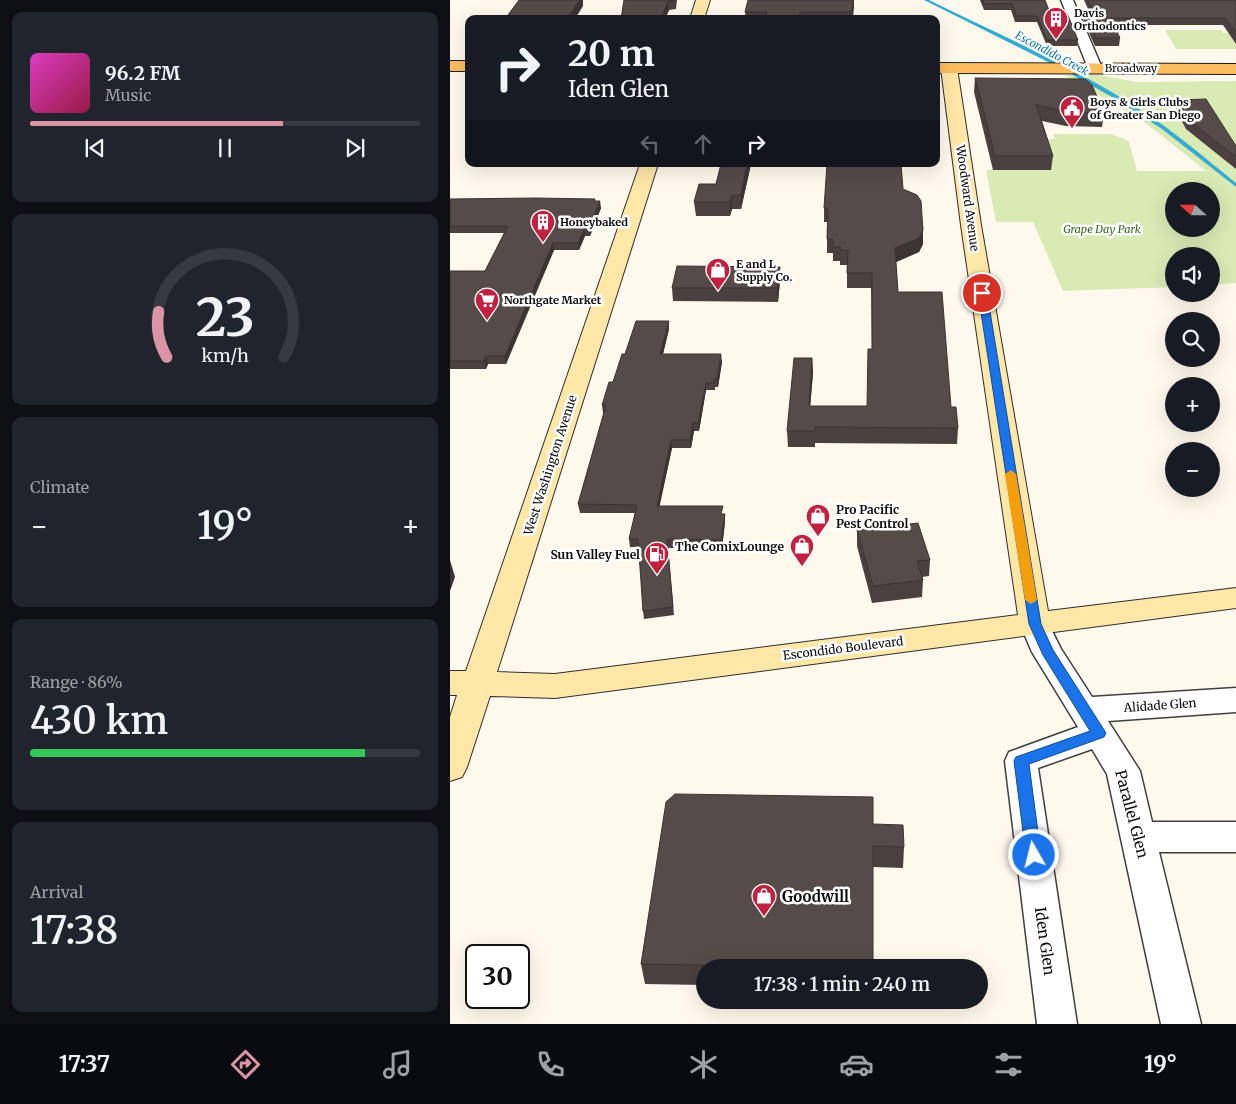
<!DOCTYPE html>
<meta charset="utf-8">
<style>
:root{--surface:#171b24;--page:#20242c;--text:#f1f3f6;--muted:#9ea1a6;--line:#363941;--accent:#db94a5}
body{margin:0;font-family:Merriweather,serif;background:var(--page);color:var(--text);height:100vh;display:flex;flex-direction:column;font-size:19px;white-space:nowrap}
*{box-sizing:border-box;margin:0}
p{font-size:16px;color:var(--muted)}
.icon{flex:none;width:28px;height:28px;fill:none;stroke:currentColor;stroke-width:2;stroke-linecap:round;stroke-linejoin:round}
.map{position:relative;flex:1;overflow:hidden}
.panel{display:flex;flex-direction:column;gap:12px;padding:12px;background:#0d0f14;width:450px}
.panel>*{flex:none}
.banner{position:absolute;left:15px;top:15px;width:475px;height:152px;border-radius:10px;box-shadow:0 5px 20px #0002;background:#171b24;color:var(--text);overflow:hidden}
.needle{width:32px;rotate:291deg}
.tools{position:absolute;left:715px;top:182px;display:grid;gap:10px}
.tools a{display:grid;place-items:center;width:55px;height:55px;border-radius:50%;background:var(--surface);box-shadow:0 5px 20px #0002;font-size:25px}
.speed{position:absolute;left:15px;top:944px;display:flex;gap:10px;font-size:25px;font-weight:700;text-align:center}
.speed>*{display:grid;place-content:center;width:65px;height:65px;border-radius:50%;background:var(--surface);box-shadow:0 5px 20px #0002;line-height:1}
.speed .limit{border:2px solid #111;border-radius:8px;background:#fff;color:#111}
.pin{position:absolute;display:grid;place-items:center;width:42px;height:42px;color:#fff;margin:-21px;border:2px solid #fff;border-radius:50%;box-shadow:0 1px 5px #0007}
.me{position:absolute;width:55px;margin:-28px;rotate:352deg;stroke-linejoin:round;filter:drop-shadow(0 0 4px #0008)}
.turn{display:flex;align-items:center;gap:18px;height:105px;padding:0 20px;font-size:22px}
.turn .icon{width:65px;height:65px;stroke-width:2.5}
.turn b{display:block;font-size:35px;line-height:42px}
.lanes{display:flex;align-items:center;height:48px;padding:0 20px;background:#0003;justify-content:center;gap:25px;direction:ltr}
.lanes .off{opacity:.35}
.big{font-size:38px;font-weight:600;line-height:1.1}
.panel .widget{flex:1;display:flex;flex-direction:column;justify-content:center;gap:8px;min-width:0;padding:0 18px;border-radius:10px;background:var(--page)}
.panel .dial{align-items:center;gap:0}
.dial svg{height:130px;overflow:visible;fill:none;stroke:var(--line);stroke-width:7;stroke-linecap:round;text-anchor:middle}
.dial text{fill:var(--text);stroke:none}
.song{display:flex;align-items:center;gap:15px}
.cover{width:60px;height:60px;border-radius:8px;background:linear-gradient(135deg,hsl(310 70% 55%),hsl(340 70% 35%))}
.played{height:5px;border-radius:2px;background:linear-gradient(90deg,var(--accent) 65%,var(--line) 65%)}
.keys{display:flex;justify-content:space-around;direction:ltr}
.heat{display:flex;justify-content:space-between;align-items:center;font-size:28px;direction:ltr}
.charge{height:8px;border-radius:4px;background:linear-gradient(90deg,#34c759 86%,var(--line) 0)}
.trip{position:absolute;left:246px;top:959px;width:292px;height:50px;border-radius:25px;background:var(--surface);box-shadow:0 5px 20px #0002;font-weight:600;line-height:50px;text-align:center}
.tab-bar{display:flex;height:80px;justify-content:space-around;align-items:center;background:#090b0e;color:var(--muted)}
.tab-bar .icon{width:35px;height:35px}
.tab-bar .active{color:var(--accent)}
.tab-bar b{font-size:22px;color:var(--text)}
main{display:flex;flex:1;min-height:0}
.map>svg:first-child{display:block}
</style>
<main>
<section class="panel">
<div class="widget">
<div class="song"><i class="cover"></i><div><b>96.2 FM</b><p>Music</p></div></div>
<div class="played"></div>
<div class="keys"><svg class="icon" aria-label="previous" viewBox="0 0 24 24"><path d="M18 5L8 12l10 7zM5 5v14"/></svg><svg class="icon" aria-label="pause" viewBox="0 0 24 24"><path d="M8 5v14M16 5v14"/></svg><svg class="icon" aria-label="next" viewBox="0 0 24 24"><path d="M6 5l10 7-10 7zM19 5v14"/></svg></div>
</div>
<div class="widget dial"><svg viewBox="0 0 100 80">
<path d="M14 69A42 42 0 1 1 86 69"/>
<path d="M14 69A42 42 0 0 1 9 41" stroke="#db94a5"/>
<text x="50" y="56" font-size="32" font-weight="700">23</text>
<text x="50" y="72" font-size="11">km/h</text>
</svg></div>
<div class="widget"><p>Climate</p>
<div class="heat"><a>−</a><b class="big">19°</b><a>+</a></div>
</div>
<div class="widget"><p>Range · 86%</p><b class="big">430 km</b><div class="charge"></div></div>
<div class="widget"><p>Arrival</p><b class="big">17:38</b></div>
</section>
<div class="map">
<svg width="786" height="1024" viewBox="0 0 786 1024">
<rect width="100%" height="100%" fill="#fff8ec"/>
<path fill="#d9eab5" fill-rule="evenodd" d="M715,30H771L773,33H779L786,44V49H726Z
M614,75H649L686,82L786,81V283L761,285V256H724V287L613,291L583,222H546L536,170H601L593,139H605L603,134H660L675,139L679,142L687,171H756L697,124ZM724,191H761V229H724Z"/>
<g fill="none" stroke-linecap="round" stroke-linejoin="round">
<path fill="#34abd1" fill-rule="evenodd" d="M474,0H479C550,35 625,67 692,111C725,132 755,158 786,183V187L712,129L662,97L610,68Z"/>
<defs>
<path id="street" d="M611,0H623L652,68L650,71H640L638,68Z
M585,614L595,617L611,649L642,697L786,688V712L658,721L690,771L702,822H786V852H709L751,1024H711L657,774L642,749L588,768L627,1024H587L555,761L559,752L628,727L582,652L570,624L575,617Z"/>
<path id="secondary" d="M246,0H260L254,19H240Z
M499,63L504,65L507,68L531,225L598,611L786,588V608L105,698L40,696L17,767L12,777L0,781V717L7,695H0V671H16L190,164H208L47,672L105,674L568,615L511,225L491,68L494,65Z"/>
<path id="primary" d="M0,61H19V71H0Z
M486,63L786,64V74L486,73Z"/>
</defs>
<use href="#street" stroke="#3f3f3f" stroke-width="3"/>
<use href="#secondary" stroke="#2e2e2e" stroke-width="2"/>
<use href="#primary" stroke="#1d1d1d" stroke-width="2"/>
<use href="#street" fill="#fff" fill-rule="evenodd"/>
<use href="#secondary" fill="#ffe7a7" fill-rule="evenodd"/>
<use href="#primary" fill="#fcbd5f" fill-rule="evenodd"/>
</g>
<path fill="#49403f" d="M174,0H227L226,9L219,10L215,19H171Z
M530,0H595L600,13L628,40L627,46H597L587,22H565L561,10H534Z
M634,0H786V44L773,25H664L670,38L669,46H645L633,19L634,11H639Z
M404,5L403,19H296L295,12Z
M525,78L654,113L652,127L616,126L592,121L603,156L601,170H543L524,92Z
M728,100L786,146V169L736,129L726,110Z
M271,164H301L291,209H282L280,216H246L244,202L266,184Z
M453,189L473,230V244L469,252L446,262L448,292L501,407L508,428L507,444L365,443V447H338L337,431L362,358L363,373L360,406H417L422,349L421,288H397V265H390V261H383V253H377V222H374V208Z
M0,199H145V201L151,208L140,236H135L129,250H104L56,364H38L36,369H0V271H35L54,233H0Z
M330,267V281L328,302L223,301L222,288Z
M219,329L213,354L272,362L268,387H265V390H256L249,431H244L241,448H222L209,506L274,514L275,522L272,548H218L224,615L194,619L193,611L189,547H180L179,539L185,513H130L128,504L154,413H153L152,405L175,354Z
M407,530L480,560L479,576L472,577L473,580L472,597L422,603L407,546Z
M423,824L454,847L453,868L423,867V968H255V985L195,984L191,964Z"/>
<path fill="#3c3433" d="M129,0H133V6L125,19H117Z
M403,0H404V5L402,19Z
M218,1L219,10L215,19H211Z
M297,164H301L291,209V195Z
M281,196L282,209L280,216V202Z
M150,201L151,208L140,236L139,229Z
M134,229L135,236L129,250L128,243Z
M473,230V244L469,252L444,263L445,248Z
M103,243L104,250L56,364L55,356Z
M330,267V281L328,302L327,288Z
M219,321V329L211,362L210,354Z
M271,354L272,362L268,387L267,379Z
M36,356L38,364L36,369L34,361Z
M362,358L363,373L359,421V406Z
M256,383V390L249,431L248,423Z
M243,423L244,431L241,448L240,440Z
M221,440L222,448L208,514L207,506Z
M275,514V522L272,548L271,540Z
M0,560L5,577L0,591Z"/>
<path fill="#554b49" stroke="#3c3433" d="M69,0H129L117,19H55Z
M174,0H226L218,1L211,19H171Z
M298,0H403L402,12H350V19H315L317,12H295Z
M533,0H595L600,13H617L628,40H597L587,16H566L562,3L534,4Z
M638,0H786V33L775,18H660L670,38H646L634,11H643Z
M525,78L635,79L642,85L654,113L618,112L586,105L603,156H545Z
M756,99L786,146V157L737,119L728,100Z
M271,164H297L291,195L281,196L280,202H244L249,184H266Z
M377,164H451L453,189L467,195L471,201L473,230L469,238L445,248L448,292H492L501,407H506L508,428L365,427V431H337L344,358H362L359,406H417L418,349H422V273H397L398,250H390L391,247H383V239H377L378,208H374Z
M85,198L145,199L144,201H150L139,229H134L128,243H103L55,356H36L34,361H0V271H35L58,226H0V199Z
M227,266L330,267L327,288H222Z
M186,321H219L210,354H271L267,379H264V383H256L248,423H243L240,440H221L207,506H273L271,514H275L271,540L217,539L223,607L193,611L188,539H179L187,505L128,504L156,405H152L159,382H163L172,354H175Z
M468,523L480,560L467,561L473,580L423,586L407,530Z
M225,794L423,797V824L453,825L454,847L423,846V968L191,964L216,802Z"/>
<path fill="#1a73e8" stroke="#114b97" d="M532,290L537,293L591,624L603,650L656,733L654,737L579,764L591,855L589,860L584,861L578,860L576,855L564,761L566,757L640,731L593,655L579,624L528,293Z"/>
<path fill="#f59e0b" d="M561,470L566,474L587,600L581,604L575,600L555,474Z"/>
<defs>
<symbol id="building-pin" viewBox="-11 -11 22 30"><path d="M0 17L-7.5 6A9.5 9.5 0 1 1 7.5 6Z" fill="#c02141" stroke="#fff"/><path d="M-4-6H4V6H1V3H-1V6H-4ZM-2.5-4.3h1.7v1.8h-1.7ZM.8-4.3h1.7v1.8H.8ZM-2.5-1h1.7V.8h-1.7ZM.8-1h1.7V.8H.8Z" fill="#fff"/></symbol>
<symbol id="civic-pin" viewBox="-11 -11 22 30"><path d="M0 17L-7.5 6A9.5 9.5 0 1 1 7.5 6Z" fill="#c02141" stroke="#fff"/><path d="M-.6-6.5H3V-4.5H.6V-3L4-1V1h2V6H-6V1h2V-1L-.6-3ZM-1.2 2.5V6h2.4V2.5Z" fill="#fff"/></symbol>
<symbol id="shop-pin" viewBox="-11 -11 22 30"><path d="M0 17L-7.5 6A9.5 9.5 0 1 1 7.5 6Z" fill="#c02141" stroke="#fff"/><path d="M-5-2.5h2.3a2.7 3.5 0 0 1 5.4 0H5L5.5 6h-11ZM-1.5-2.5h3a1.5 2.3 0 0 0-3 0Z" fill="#fff"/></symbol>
<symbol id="supermarket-pin" viewBox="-11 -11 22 30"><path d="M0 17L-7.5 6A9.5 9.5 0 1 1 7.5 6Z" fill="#c02141" stroke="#fff"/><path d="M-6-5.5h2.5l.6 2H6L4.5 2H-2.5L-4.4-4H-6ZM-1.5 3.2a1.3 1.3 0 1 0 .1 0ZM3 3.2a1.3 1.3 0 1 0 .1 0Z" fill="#fff"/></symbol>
<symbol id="fuel-pin" viewBox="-11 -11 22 30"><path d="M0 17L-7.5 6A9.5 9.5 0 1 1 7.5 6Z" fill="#c02141" stroke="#fff"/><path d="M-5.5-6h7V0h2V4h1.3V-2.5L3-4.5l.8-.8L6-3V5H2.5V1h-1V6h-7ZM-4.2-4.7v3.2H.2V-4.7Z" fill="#fff"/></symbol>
</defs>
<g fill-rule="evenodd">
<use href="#building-pin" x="592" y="5" width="28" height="38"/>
<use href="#civic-pin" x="608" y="94" width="28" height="38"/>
<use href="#building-pin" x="79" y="208" width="28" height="38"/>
<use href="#shop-pin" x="254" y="256" width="28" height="38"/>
<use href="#supermarket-pin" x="23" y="286" width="28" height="38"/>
<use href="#shop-pin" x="354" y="502" width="28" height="38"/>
<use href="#shop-pin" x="338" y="532" width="28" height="38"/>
<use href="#fuel-pin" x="193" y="540" width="28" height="38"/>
<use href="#shop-pin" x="300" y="882" width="28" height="38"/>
</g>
<g text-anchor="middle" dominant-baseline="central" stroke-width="5" stroke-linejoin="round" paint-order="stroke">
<g font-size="11" font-weight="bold" fill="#0c0c0c" stroke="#fff" text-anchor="start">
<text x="624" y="13">Davis<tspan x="624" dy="13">Orthodontics</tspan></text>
<text x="640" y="102">Boys &amp; Girls Clubs<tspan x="640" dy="13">of Greater San Diego</tspan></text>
<text x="110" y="222">Honeybaked</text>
<text x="286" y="264">E and L<tspan x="286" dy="13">Supply Co.</tspan></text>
<text x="54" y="300">Northgate Market</text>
</g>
<g font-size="11" font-style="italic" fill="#1379a1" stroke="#fff">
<text transform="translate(602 53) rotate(28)">Escondido Creek</text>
</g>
<g font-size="11" fill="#0c0c0c" stroke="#fff">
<text x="681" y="68">Broadway</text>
</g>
<g font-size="11" font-style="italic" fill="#36661b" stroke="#fff">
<text x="652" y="229">Grape Day Park</text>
</g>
<g font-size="12" fill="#0c0c0c" stroke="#fff">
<text transform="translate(518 198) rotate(82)">Woodward Avenue</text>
<text transform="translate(100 465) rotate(-72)">West Washington Avenue</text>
<text transform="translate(393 648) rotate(-7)">Escondido Boulevard</text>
<text transform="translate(710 705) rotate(-4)">Alidade Glen</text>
</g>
<g font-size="12" font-weight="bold" fill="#0c0c0c" stroke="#fff" text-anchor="end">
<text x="386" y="509" text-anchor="start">Pro Pacific<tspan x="386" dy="14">Pest Control</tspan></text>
<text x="334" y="546">The ComixLounge</text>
<text x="190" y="554">Sun Valley Fuel</text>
</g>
<g font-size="15" fill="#0c0c0c" stroke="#fff">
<text transform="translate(682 814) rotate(75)">Parallel Glen</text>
<text transform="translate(595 941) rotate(82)">Iden Glen</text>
</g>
<g font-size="15" font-weight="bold" fill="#0c0c0c" stroke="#fff" text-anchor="start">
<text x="332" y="896">Goodwill</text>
</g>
</g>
</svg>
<div class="tools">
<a><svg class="needle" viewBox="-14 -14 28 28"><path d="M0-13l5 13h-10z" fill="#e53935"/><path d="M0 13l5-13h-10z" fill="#9ea1a6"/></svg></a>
<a><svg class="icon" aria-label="sound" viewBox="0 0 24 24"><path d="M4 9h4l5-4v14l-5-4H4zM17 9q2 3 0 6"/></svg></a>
<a><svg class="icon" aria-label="search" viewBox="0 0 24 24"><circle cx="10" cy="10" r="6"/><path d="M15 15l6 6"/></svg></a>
<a>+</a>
<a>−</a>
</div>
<div class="speed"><div class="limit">30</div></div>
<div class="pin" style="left:532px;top:293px;background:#d93025"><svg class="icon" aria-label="arrive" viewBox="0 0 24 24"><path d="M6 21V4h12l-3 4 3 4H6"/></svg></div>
<svg class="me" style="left:584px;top:855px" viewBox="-20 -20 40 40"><circle r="17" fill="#1a73e8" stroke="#fff" stroke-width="3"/><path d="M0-11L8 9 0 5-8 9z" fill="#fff"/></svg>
<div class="trip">17:38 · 1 min · 240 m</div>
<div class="banner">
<div class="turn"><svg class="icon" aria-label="right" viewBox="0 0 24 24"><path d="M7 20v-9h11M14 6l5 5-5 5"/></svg><div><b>20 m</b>Iden Glen</div></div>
<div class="lanes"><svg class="icon off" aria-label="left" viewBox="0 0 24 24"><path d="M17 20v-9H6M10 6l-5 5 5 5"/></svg><svg class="icon off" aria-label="ahead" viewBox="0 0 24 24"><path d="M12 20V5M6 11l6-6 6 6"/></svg><svg class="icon" aria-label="right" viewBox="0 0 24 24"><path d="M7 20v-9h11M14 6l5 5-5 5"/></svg></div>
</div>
</div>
</main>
<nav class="tab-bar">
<b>17:37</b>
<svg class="icon active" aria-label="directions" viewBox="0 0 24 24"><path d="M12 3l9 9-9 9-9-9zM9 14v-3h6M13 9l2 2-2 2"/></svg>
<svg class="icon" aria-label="music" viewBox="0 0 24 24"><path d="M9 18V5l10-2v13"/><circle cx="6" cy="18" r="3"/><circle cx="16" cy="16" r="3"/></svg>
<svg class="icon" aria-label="phone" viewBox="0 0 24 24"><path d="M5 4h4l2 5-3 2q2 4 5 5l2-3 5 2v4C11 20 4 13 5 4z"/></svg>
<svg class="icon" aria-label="climate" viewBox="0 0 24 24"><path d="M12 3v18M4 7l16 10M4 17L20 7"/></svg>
<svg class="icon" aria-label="car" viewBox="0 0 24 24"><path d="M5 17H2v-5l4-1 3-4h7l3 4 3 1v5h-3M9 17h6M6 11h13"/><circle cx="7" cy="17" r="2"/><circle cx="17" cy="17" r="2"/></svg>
<svg class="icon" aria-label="filters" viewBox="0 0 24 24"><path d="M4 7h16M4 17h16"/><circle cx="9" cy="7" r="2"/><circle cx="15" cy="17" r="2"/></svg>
<b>19°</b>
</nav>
